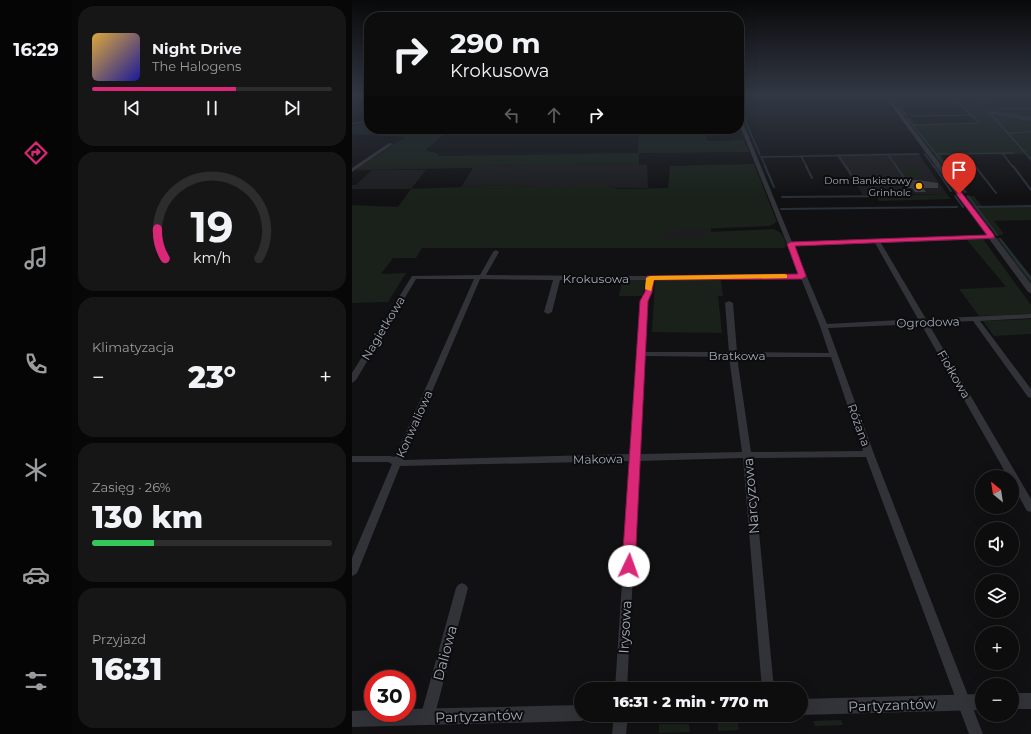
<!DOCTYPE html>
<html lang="pl">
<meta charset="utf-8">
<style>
:root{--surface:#0d0d0e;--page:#161617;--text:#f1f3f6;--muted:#9a9c9e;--line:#2d2d2e;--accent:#db2777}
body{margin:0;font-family:Montserrat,sans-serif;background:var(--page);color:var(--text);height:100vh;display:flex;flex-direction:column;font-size:15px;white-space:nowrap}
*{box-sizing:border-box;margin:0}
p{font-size:13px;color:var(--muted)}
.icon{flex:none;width:22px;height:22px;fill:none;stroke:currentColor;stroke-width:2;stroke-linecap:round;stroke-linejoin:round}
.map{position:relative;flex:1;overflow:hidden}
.side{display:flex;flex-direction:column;gap:6px;padding:6px;background:#070708;width:280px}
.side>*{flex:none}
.hud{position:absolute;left:12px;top:12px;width:380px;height:122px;border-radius:16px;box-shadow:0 4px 16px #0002,0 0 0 1px var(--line);background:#0d0d0e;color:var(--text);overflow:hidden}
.needle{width:26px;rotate:330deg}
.buttons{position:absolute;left:623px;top:470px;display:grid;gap:8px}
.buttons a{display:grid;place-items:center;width:44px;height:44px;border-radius:50%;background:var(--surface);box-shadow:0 4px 16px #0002,0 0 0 1px var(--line);font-size:20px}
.speed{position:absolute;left:12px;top:670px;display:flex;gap:8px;font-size:20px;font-weight:700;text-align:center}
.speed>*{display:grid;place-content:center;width:52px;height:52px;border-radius:50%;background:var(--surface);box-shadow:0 4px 16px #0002,0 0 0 1px var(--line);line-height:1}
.speed .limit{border:6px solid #d22;background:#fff;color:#111}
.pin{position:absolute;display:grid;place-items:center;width:34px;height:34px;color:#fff;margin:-41px -17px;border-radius:50% 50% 50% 0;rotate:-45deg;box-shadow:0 0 4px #0007}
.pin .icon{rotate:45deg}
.me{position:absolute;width:44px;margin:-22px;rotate:3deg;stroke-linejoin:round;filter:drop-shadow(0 0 3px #0008)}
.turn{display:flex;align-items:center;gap:14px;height:84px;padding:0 20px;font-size:18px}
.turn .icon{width:52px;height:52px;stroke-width:2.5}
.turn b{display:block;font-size:28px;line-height:34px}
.lanes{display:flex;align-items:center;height:38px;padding:0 20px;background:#0003;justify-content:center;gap:20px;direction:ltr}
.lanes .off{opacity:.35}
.big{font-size:30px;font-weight:800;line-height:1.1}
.side .card{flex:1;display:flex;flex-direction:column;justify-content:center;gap:6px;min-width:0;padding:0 14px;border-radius:16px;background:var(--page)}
.side .dial{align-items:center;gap:0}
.dial svg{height:104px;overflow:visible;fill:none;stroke:var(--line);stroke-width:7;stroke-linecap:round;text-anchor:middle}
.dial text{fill:var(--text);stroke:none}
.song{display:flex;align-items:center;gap:12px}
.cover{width:48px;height:48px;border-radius:6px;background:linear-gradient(135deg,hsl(40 70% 55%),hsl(240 70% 35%))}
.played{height:4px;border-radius:2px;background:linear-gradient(90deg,var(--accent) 60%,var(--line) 60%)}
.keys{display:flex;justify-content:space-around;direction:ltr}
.heat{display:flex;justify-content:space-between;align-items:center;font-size:22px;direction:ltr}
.charge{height:6px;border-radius:3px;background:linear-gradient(90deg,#34c759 26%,var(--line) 0)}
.trip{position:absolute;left:222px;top:682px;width:234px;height:40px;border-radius:20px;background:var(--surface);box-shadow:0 4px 16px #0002,0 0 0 1px var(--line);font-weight:800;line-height:40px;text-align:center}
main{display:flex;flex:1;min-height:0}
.menu{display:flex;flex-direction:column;width:72px;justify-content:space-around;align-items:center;background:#050506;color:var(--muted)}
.menu .icon{width:28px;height:28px}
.menu .active{color:var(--accent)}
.menu b{font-size:18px;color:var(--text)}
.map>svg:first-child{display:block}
</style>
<main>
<nav class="menu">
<b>16:29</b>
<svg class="icon active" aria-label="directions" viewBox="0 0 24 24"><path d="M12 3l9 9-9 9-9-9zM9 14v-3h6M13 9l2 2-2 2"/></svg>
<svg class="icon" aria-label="music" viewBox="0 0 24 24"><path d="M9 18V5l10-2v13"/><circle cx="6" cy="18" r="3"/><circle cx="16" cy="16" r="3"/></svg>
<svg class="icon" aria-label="phone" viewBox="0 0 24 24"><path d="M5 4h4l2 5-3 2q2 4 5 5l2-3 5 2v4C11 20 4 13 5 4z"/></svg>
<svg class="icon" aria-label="climate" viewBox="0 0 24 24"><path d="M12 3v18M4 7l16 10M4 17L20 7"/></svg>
<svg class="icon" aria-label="car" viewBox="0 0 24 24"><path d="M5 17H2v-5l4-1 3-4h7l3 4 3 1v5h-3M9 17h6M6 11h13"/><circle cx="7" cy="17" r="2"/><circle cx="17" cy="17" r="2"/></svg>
<svg class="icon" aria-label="filters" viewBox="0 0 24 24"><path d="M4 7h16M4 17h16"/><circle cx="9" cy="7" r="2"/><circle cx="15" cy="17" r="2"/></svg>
</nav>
<section class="side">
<div class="card">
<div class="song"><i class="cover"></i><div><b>Night Drive</b><p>The Halogens</p></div></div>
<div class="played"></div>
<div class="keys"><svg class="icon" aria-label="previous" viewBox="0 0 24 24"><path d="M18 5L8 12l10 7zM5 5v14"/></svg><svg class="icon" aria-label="pause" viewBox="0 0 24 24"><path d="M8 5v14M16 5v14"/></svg><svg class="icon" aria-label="next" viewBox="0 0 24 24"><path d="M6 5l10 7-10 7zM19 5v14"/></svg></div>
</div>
<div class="card dial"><svg viewBox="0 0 100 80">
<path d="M14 69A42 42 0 1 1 86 69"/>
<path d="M14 69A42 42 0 0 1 8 46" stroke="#db2777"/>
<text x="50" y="56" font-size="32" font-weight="700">19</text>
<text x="50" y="72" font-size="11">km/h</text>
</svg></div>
<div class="card"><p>Klimatyzacja</p>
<div class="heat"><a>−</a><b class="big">23°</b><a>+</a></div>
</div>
<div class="card"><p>Zasięg · 26%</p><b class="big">130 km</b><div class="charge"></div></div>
<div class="card"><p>Przyjazd</p><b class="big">16:31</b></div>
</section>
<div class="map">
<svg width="679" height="734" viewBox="0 0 679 734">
<rect width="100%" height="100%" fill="#111113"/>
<path fill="#1d1d20" d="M566,153L595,194L511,195L483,154Z
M285,164L295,165L296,188L173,187L161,185L109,187L121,168L126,166Z
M20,170H74L59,189H0V185H4Z
M309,228H359L360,246H308Z"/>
<path fill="#19211a" d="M387,94H523L525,96L387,99Z
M535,94H619L672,154L589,155L616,193L610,192L581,155L586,153L579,152L553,117H557L564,124L624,123L607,105L550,107L557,116H552L544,106L548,105L543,104Z
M679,98V158L647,121L643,119L642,113L637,111L626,99Z
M17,122V129H148L145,135L94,133L73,150L87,154L86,156L286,153L287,129L353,130L355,141L391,140L397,152L287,153V164L127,166L121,168L3,170L53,137L0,134V126Z
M402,164L425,222L418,226L323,230L322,232H314L313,239H348L350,234L356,232L421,229C431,232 432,237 434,246L432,248H70L64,258H41L29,274L54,273L36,302L0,303V205L46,207L59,189L161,185L173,187L251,186L268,189L316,188L318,166Z
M566,168L571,178L554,179L547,169Z
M595,194L599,199L527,201L524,196Z
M617,196H622L630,206H679V220L642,221L652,234L645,236L637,226H635L614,197Z
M644,238H649L679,276V284Z
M631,239L679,305V314L627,316L607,289L654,287L615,240Z
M270,280H293L291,296H267Z
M303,280H369L371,296H366L370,333L300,332Z
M679,319V334L642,336L631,321Z
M489,720L491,725L463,726L461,721Z
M366,723H386L387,730L366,731Z
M307,724H337L338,732L307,733Z"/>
<path fill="#273038" d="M619,94H621L637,111L642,114L641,115L647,121L679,158V161Z"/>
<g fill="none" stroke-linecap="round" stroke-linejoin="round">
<path stroke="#273038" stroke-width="1.5" d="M537,94L545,104
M626,99L657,98
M675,99L679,101
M387,106L408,155
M547,106L554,116
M636,109H679
M559,116L619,115
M555,118L584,154
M0,124L17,121
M561,125L627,123L602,96
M657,133L679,132
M613,153L624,167
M650,153L661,167
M573,154L582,167
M536,155L545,167
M449,156L455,167
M487,156L494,167
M414,167L409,157L567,154
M594,167L584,154L662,153"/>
<path stroke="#273038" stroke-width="2" d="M413,166L422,187
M454,166L460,178
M494,166L503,181
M544,166L553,179
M582,166L599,191
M593,166L613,192
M623,166L644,193
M661,166L679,190
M603,196L611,207
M616,196L645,235
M430,197L547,196
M624,207L679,206
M429,209L605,207
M648,239L665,261"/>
<path stroke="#273038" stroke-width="2.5" d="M664,260L679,279"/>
<path fill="#273038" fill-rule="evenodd" d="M639,111L679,117V121L637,114V112Z"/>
</g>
<path fill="#3b3c41" d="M550,180H566L586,183V188H571L574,192H563L560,188H555Z"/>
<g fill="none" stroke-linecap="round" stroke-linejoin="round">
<path fill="#323338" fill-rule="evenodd" d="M387,117L389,118L440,242L642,236V238L640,239L529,243L574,319L679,314V318L628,321L679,389V398L676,397L621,321L576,323L679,499V512L675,511L660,484V477H656L569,324L476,328L522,454L631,734H617L514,457L400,458L422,689H410L391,458L287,461L275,689H263L278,461L48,466L6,571L4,574L0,576V558L40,464L36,462H0V456H38L43,457L122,279H64L4,380L0,383V373L60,276L128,275L141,252L144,250L147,252L134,275L298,276L447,274L387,123ZM523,243L566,319L475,324L442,246ZM449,278L468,326L477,353L385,352L381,303L377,301L373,303L377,352H293L296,301L299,292L301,280ZM128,279L201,280L192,312L196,314L200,312L208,280H294L293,292L288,301L278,454L51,460ZM293,356L377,357L390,452L288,454ZM385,357H479L511,451L399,452Z
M37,143L41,144L0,172V168Z
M110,583L114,585L116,588L82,718L80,723L75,725L70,723L68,718L104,588L106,585Z
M262,715H276L274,734H260Z"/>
<path fill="#323338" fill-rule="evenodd" d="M531,94H535L679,284V293L676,292Z
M660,693H679V709H660Z
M630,694V710L449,715V699Z
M229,705V715H236L235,719L229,721L0,727V711L21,710V713H55V709Z"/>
</g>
<linearGradient id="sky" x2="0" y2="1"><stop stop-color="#09090a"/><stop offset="0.48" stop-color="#323844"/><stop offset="1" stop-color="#323844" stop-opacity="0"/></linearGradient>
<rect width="679" height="197" fill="url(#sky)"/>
<path fill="#db2777" stroke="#8e194d" d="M605,192H609L642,235V238L443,246L454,276L450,279L302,280L300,292L296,301L283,566L281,570L277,571L272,570L270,566L288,301L293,292L295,276L446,274L435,244L439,242L635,235L605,195Z"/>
<path fill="#f59e0b" d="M433,274L435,275V278L302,280L299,291L293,289L294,278L298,276Z"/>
<circle fill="#ffb41e" stroke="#0c0c0e" stroke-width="1.5" cx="567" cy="186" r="4"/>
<g text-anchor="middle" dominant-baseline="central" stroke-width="4" stroke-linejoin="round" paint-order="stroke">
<g font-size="10" fill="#a2a8b5" stroke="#0c0c0e" text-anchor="end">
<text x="559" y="180">Dom Bankietowy<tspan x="559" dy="12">Grinholc</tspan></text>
</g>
<g font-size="12" fill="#a2a8b5" stroke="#0c0c0e">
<text x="244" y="278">Krokusowa</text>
<text transform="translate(576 322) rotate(-2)">Ogrodowa</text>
<text transform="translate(31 328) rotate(-59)">Nagietkowa</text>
<text x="385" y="355">Bratkowa</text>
<text transform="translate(602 374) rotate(60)">Fiołkowa</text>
<text transform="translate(62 424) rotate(-66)">Konwaliowa</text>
<text transform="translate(507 425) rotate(70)">Różana</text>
<text transform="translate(246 459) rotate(-1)">Makowa</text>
</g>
<g font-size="14" fill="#a2a8b5" stroke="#0c0c0e">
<text transform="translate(399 496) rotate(-95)">Narcyzowa</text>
<text transform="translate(273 627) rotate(-87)">Irysowa</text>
<text transform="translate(93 653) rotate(-75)">Daliowa</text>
<text transform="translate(540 705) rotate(-2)">Partyzantów</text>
<text transform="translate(127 716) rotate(-2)">Partyzantów</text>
</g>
</g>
</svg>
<div class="buttons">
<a><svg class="needle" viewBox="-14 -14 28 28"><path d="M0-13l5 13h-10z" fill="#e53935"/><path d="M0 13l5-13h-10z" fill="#9a9c9e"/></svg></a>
<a><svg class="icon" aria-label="sound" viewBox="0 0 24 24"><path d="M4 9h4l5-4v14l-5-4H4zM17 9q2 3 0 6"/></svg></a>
<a><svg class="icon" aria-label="layers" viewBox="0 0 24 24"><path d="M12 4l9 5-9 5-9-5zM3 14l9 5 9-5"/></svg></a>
<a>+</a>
<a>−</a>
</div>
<div class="speed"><div class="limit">30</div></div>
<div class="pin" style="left:607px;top:194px;background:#d93025"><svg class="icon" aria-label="arrive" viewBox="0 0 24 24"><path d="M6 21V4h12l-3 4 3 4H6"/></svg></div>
<svg class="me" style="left:277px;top:566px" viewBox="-20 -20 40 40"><circle r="19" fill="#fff"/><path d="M0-13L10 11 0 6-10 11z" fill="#db2777"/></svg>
<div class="trip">16:31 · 2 min · 770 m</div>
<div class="hud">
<div class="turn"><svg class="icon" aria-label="right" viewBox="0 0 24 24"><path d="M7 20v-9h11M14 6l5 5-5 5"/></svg><div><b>290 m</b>Krokusowa</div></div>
<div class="lanes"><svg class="icon off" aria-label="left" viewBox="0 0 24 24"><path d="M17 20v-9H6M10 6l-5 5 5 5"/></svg><svg class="icon off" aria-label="ahead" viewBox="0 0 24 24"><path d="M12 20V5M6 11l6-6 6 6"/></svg><svg class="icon" aria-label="right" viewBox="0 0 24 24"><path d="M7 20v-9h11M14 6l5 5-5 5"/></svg></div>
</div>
</div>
</main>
